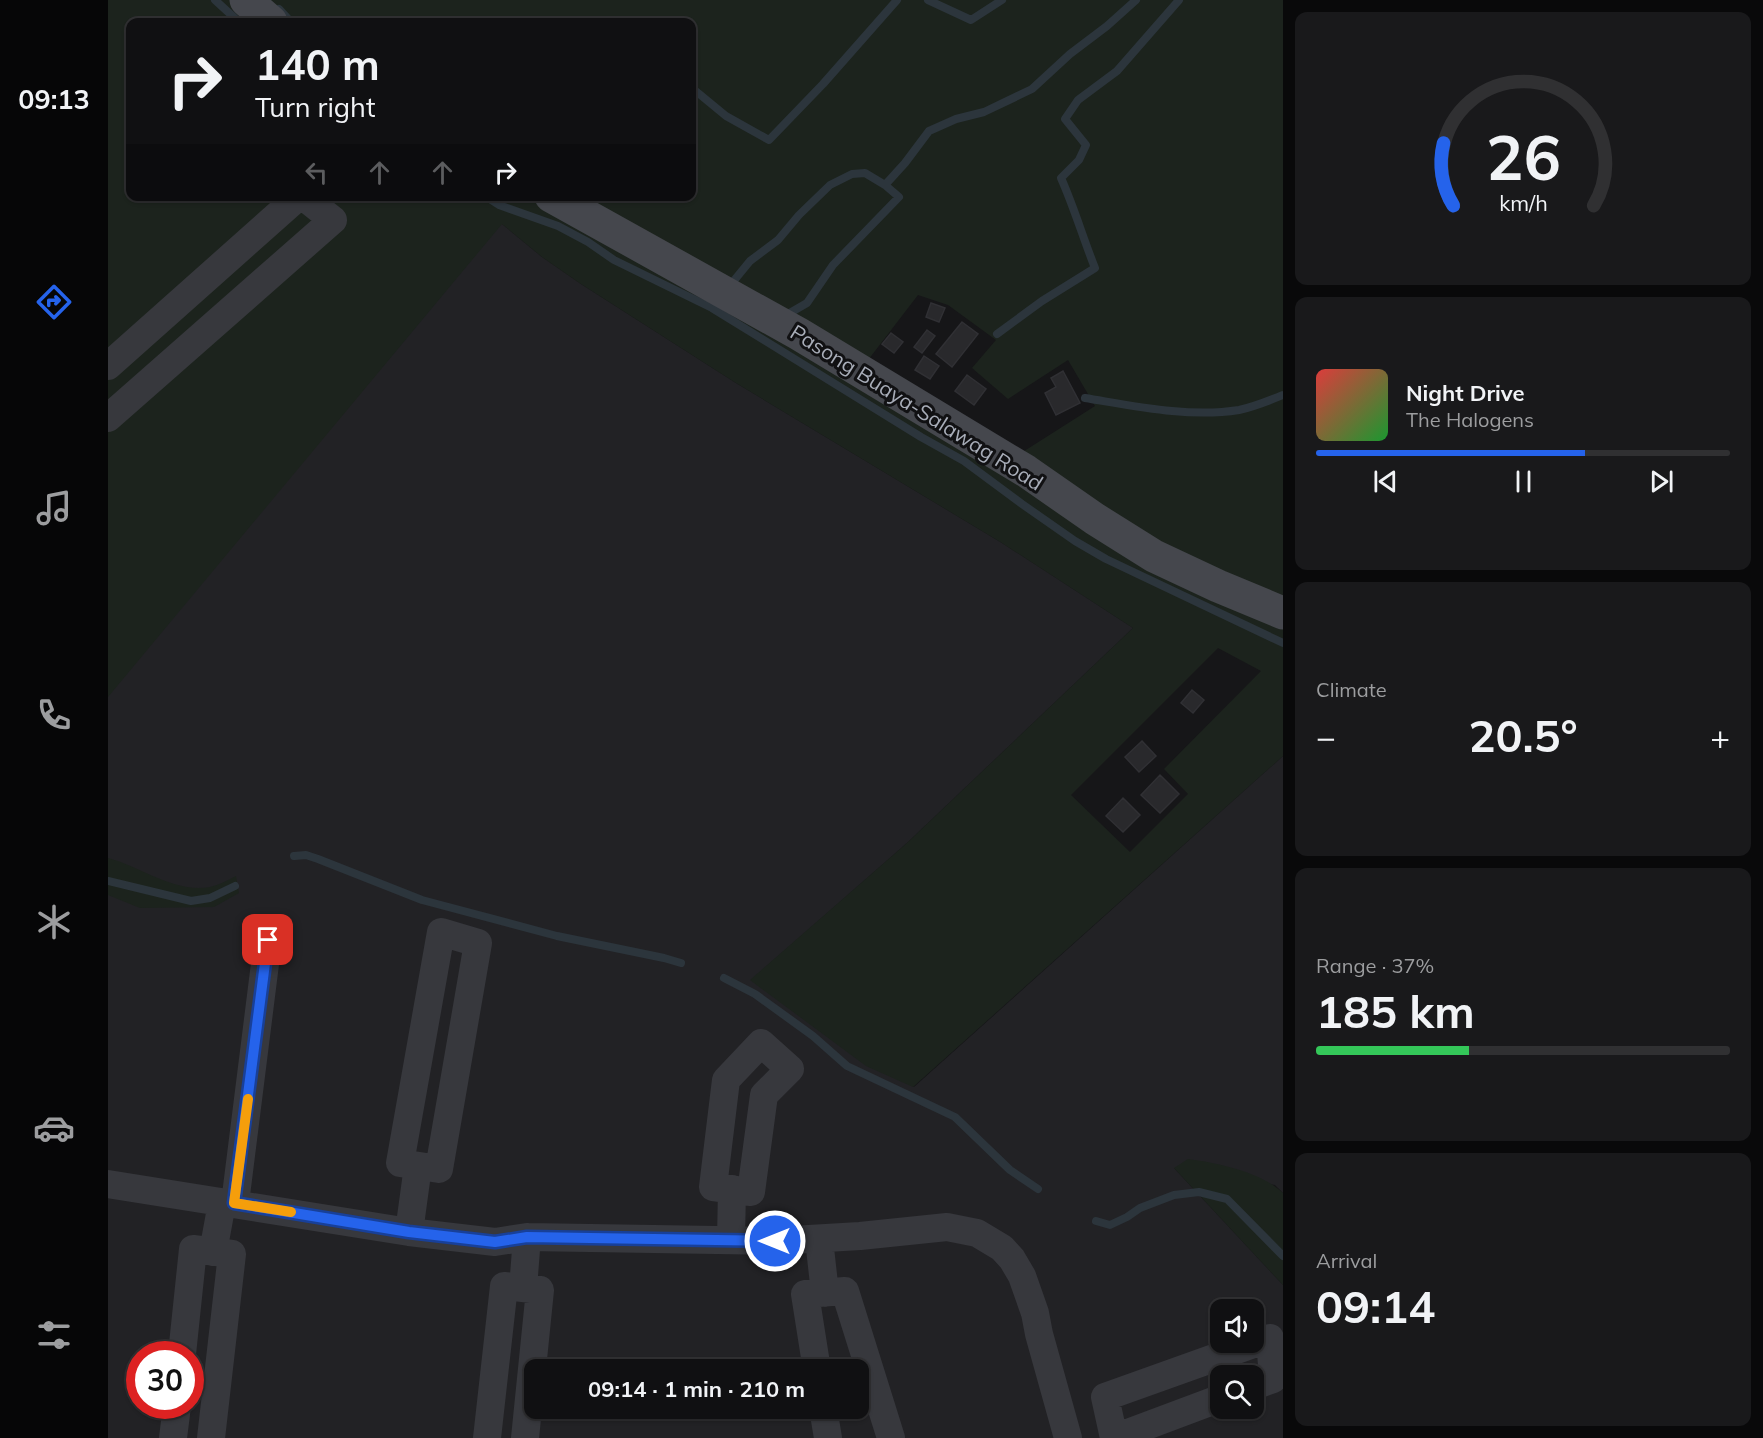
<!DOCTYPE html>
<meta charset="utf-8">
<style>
:root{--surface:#101012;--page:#19191b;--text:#f1f3f6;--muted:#9c9d9f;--line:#303032;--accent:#2563eb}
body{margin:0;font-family:Mulish,sans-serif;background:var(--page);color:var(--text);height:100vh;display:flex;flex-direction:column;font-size:22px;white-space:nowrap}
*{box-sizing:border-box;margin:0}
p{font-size:20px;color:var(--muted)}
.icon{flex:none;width:33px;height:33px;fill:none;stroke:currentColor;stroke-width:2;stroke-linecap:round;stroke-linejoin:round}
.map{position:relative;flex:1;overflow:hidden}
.details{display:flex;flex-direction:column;gap:12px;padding:12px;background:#09090a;width:480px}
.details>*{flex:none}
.hud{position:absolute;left:18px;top:18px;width:570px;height:183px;border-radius:12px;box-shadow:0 2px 4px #0004,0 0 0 2px var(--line);background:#101012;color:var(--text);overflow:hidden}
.fabs{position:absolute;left:1102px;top:1299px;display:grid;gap:12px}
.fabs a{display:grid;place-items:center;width:54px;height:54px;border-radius:12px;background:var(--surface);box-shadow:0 2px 4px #0004,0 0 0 2px var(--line);font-size:30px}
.speed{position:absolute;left:18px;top:1341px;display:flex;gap:12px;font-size:30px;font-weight:700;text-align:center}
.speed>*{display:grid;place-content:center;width:78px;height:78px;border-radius:50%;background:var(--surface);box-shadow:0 2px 4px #0004,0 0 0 2px var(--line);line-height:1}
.speed .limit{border:9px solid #d22;background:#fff;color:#111}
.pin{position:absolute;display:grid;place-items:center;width:51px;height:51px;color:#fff;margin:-26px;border-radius:12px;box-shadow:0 3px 9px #0006}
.me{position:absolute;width:66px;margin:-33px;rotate:270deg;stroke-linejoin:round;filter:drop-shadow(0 0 4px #0008)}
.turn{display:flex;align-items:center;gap:21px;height:126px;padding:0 30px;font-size:27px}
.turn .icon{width:78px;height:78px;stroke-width:2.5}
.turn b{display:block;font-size:42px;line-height:51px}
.lanes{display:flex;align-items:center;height:57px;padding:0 30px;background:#0003;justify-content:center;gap:30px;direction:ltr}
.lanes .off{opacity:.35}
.big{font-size:45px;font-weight:700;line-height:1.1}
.details .card{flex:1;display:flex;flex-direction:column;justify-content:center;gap:9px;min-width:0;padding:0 21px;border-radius:12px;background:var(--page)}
.details .dial{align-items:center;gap:0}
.dial svg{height:156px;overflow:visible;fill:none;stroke:var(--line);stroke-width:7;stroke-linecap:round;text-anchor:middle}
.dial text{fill:var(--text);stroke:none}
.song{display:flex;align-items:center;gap:18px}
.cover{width:72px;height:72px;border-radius:9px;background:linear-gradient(135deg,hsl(0 70% 55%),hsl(130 70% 35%))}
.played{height:6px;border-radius:3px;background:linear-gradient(90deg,var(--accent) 65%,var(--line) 65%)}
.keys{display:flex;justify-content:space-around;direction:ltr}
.heat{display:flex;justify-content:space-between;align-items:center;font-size:33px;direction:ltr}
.charge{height:9px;border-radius:4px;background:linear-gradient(90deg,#34c759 37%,var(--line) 0)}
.trip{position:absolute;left:416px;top:1359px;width:345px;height:60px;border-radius:12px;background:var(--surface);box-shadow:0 2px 4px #0004,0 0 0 2px var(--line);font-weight:700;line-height:60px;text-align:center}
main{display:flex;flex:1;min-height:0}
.menu{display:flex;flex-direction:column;width:108px;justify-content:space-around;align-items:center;background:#060607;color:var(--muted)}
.menu .icon{width:42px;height:42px}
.menu .active{color:var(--accent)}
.menu b{font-size:27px;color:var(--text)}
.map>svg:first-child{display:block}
</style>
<main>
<nav class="menu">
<b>09:13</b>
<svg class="icon active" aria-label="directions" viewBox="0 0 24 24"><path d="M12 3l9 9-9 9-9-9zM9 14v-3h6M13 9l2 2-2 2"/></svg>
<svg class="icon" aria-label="music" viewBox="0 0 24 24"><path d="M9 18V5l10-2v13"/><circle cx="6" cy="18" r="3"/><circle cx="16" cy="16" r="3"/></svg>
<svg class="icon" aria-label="phone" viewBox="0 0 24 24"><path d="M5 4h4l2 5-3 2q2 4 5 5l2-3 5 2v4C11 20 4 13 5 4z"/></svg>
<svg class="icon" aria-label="climate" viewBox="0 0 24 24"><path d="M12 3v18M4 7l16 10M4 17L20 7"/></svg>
<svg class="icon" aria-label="car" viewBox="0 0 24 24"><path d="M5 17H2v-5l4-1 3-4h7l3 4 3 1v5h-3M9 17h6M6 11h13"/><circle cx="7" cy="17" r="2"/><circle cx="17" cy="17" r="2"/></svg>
<svg class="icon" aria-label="filters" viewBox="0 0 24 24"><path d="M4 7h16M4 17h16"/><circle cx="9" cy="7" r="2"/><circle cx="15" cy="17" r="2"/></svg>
</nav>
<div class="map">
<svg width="1175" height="1438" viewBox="0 0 1175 1438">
<rect width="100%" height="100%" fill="#161618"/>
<path fill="#222225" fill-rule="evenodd" d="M0,0H24L22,196L394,224L434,257L473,284L628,383L894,543L1025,628L799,843L643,980L806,1087L1175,756V1193L1167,1185L1066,1168L1175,1285V1438H0ZM1113,1310H1146V1342H1113ZM32,1354H82V1406H32ZM426,1370H750V1408H426ZM1113,1376H1146V1408H1113Z"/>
<path fill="#1c231d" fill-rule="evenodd" d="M0,0H133L158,22H22V196L431,197L1175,624V756L805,1087L758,1066L642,980L799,843L1025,628L894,543L628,383L473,284L434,257L394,224L0,697ZM1110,648L1153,671L1056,769L1080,794L1022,852L963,795Z
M147,0H1175V605L1129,588L907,457L987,406L960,360L900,399L864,368L888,340L840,305L810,295L757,364L455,197L584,196V22H172Z
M0,858C34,867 65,893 102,887C111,885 120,880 128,876L131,893L106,907L32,908L0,895Z
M1080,1159C1110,1163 1153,1172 1175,1193V1285L1066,1168Z"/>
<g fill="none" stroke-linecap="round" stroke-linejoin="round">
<path stroke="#2c353c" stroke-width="8" d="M107,0L131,22
M820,0L863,20L894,0
M171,9L183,22
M584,88L618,116L661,140L715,84L789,0
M377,196L391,205L450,226L480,242L506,260L604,308L813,437L856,461L914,504L967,541L998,559L1175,643
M624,283L642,261L670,240L691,215L722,185L744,174L757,173L777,185
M680,314L699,303L725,265L791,197L777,185L797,163L821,131L848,119L876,112L924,89L962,54L999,26L1028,0
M889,334L934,301L987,268C975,238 966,207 953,178L971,160L978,145L957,119L970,100L1009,71L1071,0
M977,398C1026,406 1081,418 1131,410C1146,407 1160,401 1175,395
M186,856L198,855L210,859L314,900L449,936L556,958L573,963
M0,881L83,901L102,898L127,886
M616,978L647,994L705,1036L739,1066L847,1117L902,1170L930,1189
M988,1221L1002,1225L1019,1217L1032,1208L1066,1195L1091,1192L1119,1199L1175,1256"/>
</g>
<path fill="#29292c" stroke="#303034" stroke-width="1.5" d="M823,303L837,308L831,322L818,317Z
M854,322L870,334L844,367L828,354Z
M819,330L827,336L814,353L806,347Z
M783,333L795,342L786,353L774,344Z
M816,356L831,366L822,379L807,370Z
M955,371L972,403L948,415L937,393L948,387L943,378Z
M859,375L878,389L866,405L847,391Z
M1084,690L1096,700L1085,713L1073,703Z
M1034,741L1048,756L1031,772L1017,757Z
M1052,775L1071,794L1052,813L1033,795Z
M1015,798L1032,815L1015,832L998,816Z"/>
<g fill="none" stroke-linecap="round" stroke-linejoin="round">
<path stroke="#37383d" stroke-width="28" d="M0,366L191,196
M0,418L225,220L195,196
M333,932L370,943L331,1169L292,1163Z
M653,1043L682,1069L656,1095L643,1192L605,1187L618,1080Z
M0,1184L301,1232L387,1242L419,1237L667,1241L752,1236L839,1227L869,1233L894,1248L904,1259L914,1276L927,1313L931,1334L960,1438
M127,1203L160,940
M301,1232L310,1166
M711,1239L717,1293
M623,1240L624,1189
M105,1252L114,1203
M415,1288L419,1237
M74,1354L85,1249L124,1254L103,1438
M709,1370L697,1294L737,1291L783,1438
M1113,1398L1006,1438L997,1397L1162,1338L1165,1379L1146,1386
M715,1408L720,1438
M65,1438L69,1406
M379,1438L396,1286L432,1290L417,1438"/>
<path stroke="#45474d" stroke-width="33" d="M138,0L163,22
M443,196L691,334L918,471L987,519L1046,556L1110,586L1175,613"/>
</g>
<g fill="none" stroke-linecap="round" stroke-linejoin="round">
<defs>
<path id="route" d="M160,940L126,1203L301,1232L387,1242L419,1237L667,1241"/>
</defs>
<use href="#route" stroke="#184099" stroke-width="15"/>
<use href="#route" stroke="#2563eb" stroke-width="10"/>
<path stroke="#f59e0b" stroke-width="10" d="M140,1099L126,1203L183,1212"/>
</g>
<g text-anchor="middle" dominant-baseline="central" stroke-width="6" stroke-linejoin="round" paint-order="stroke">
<g font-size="21" fill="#a8adb8" stroke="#111113">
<text transform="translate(809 407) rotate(32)">Pasong Buaya-Salawag Road</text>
</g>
</g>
</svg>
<div class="fabs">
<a><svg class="icon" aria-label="sound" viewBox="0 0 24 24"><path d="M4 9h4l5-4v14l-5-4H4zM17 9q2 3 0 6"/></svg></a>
<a><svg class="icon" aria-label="search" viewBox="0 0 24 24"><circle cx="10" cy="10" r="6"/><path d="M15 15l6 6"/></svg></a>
</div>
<div class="speed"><div class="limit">30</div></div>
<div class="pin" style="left:160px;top:940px;background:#d93025"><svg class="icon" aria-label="arrive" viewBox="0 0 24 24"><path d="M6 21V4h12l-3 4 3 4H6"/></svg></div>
<svg class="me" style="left:667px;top:1241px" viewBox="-20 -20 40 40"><circle r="17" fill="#2563eb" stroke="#fff" stroke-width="3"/><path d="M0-11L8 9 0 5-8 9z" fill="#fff"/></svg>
<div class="trip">09:14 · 1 min · 210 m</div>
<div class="hud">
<div class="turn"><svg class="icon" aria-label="right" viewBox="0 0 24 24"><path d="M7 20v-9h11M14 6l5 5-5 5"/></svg><div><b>140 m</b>Turn right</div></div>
<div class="lanes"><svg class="icon off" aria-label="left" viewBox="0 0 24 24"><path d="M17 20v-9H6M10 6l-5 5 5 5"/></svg><svg class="icon off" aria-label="ahead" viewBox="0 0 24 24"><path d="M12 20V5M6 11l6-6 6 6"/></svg><svg class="icon off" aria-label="ahead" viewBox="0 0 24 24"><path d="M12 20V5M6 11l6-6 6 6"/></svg><svg class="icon" aria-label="right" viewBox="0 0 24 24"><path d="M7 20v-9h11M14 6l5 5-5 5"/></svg></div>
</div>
</div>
<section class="details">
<div class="card dial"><svg viewBox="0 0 100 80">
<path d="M14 69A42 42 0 1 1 86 69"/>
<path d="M14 69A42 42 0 0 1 9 37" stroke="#2563eb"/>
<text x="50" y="56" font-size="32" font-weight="700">26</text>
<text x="50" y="72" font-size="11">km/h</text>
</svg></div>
<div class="card">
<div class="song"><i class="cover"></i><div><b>Night Drive</b><p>The Halogens</p></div></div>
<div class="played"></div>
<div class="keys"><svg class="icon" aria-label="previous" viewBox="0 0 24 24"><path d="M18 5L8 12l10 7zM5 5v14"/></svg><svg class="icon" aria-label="pause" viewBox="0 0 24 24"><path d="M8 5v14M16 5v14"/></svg><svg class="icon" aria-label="next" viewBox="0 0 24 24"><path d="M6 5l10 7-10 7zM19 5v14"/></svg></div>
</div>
<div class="card"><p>Climate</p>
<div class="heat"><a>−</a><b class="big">20.5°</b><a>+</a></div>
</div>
<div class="card"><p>Range · 37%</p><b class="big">185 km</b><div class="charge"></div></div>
<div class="card"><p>Arrival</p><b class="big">09:14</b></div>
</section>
</main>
